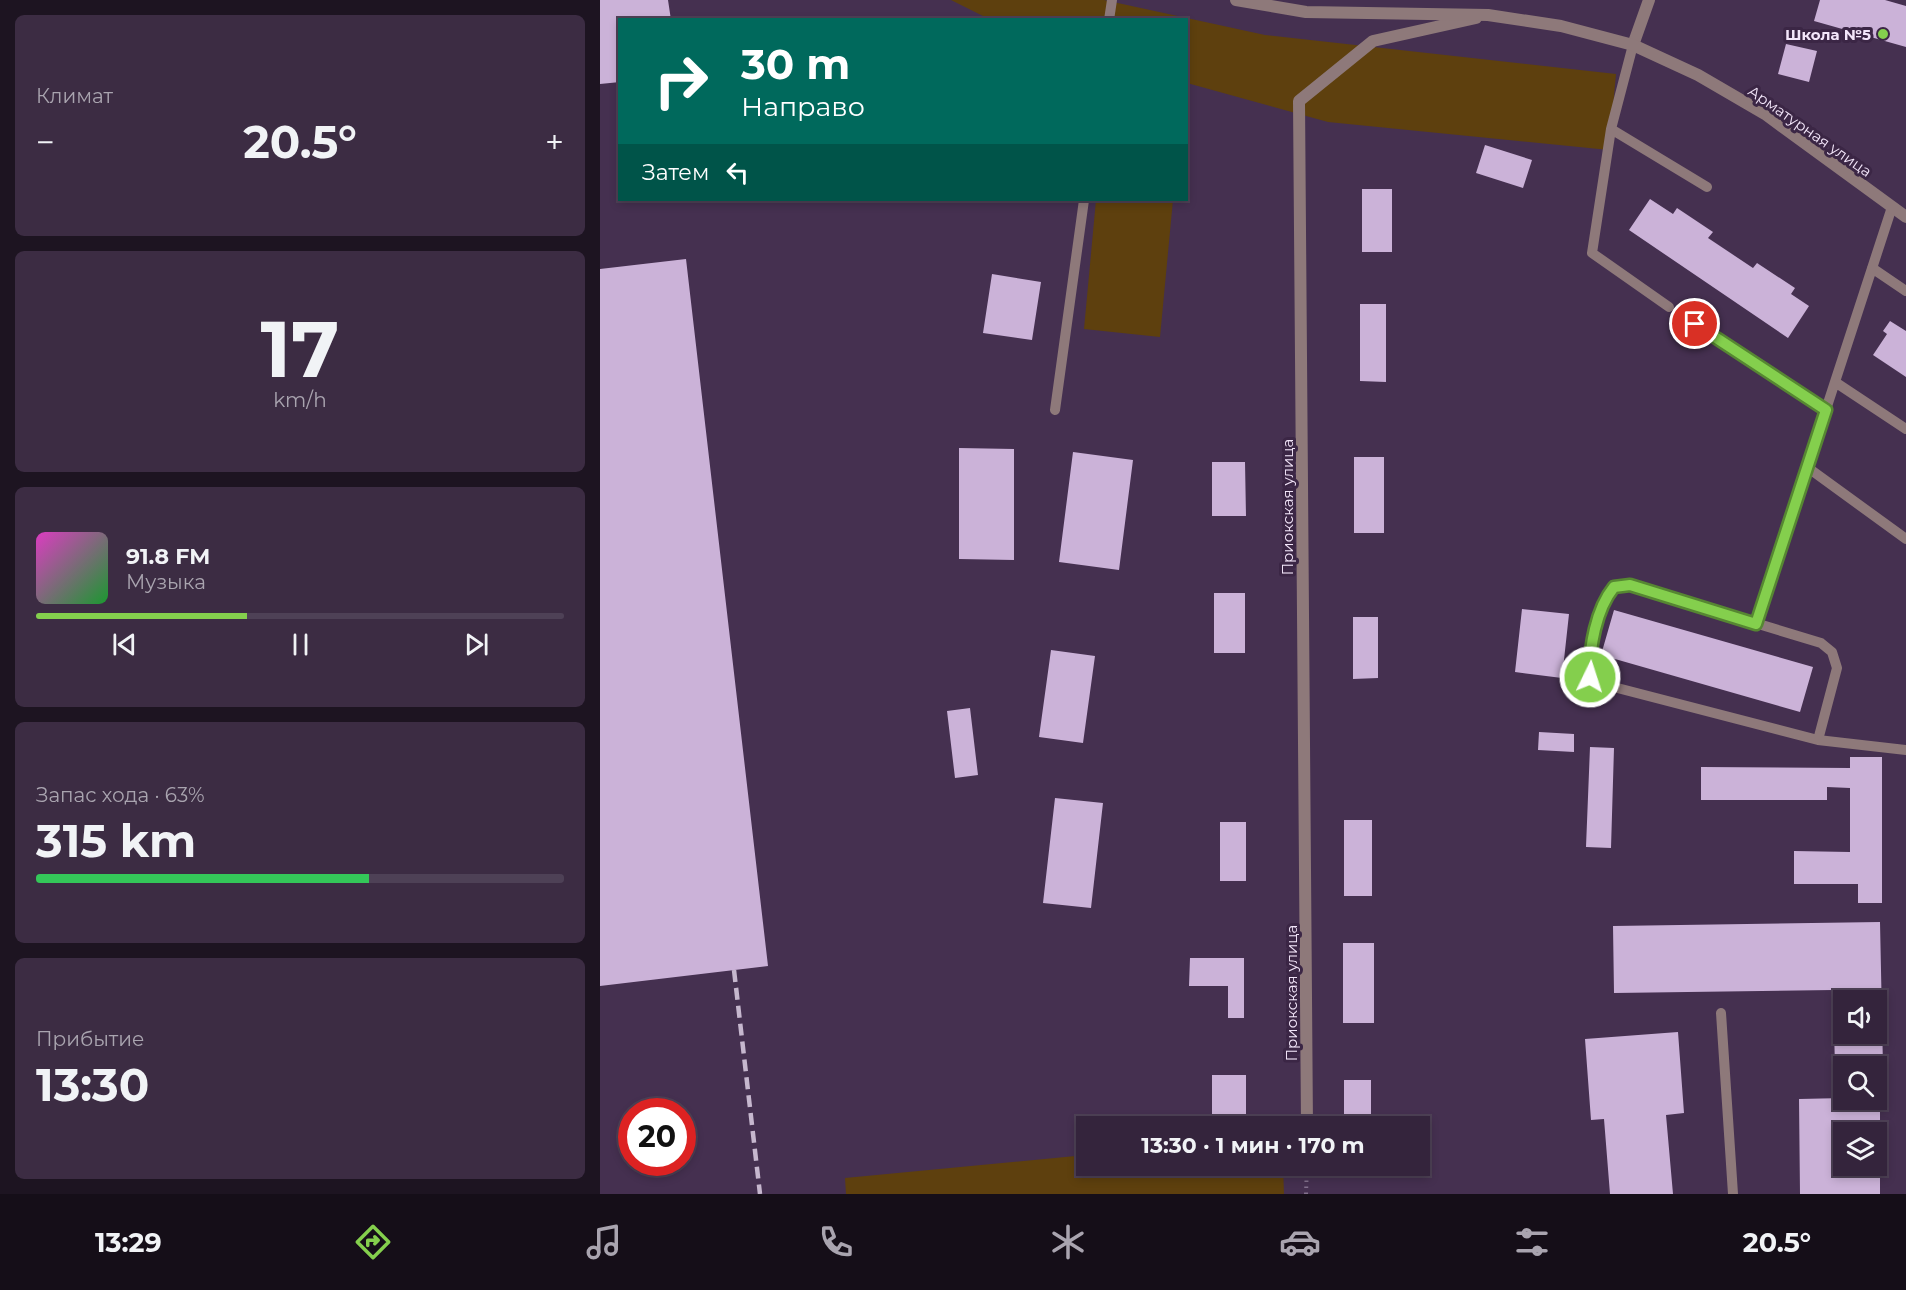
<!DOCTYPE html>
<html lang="ru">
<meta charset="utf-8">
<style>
:root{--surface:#34243c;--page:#3c2c43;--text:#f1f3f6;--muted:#a9a4af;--line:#4e4156;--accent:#84cf4d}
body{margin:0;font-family:Montserrat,sans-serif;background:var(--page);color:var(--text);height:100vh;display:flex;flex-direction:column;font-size:22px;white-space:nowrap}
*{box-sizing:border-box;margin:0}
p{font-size:20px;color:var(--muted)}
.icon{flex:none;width:33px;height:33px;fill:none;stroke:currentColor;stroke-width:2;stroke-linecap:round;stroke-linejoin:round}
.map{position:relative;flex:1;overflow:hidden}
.details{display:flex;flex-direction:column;gap:15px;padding:15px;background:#1d1421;width:600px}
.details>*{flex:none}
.hud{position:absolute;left:18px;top:18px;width:570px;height:183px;border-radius:0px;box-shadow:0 3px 9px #0003,0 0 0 2px var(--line);background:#00695c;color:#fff;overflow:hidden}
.controls{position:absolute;left:1233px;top:990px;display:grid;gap:12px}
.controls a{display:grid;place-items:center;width:54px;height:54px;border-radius:0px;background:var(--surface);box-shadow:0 3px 9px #0003,0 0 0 2px var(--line);font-size:30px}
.speed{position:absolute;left:18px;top:1098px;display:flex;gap:12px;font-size:30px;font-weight:700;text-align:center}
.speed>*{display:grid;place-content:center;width:78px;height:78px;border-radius:50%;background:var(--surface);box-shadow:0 3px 9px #0003,0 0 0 2px var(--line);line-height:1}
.speed .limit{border:9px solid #d22;background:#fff;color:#111}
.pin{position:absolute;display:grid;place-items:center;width:51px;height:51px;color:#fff;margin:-26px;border:3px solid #fff;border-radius:50%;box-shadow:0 2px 6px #0007}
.me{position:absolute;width:66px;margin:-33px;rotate:4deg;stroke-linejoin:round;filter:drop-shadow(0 0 4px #0008)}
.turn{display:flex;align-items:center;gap:21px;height:126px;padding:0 24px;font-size:27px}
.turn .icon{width:78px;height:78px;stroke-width:2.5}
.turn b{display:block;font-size:42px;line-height:51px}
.then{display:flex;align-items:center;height:57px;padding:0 24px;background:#0003;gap:12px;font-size:22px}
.big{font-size:45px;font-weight:700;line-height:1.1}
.details .widget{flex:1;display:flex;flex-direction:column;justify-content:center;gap:9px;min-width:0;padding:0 21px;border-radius:9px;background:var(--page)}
.details .dial{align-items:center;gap:0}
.dial b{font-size:78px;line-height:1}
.song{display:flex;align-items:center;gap:18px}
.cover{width:72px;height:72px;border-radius:9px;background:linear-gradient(135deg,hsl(310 70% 55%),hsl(130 70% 35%))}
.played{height:6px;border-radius:3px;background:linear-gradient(90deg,var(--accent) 40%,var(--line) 40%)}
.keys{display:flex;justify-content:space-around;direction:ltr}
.heat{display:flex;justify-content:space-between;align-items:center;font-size:33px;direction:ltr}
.charge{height:9px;border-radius:4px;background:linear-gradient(90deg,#34c759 63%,var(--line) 0)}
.trip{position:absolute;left:476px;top:1116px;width:354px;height:60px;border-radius:0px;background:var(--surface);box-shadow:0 3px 9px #0003,0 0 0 2px var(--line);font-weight:700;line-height:60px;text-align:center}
.tabs{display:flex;height:96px;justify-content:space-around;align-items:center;background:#150e18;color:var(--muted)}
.tabs .icon{width:42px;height:42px}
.tabs .current{color:var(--accent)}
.tabs b{font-size:27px;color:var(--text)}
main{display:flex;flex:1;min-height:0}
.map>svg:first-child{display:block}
</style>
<main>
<section class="details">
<div class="widget"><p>Климат</p>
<div class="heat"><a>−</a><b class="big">20.5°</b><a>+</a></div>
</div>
<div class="widget dial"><b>17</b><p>km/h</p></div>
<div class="widget">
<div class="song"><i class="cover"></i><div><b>91.8 FM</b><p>Музыка</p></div></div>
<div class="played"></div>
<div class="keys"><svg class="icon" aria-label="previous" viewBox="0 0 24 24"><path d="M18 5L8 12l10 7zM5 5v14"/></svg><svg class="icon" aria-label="pause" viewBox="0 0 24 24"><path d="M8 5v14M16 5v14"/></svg><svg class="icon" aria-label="next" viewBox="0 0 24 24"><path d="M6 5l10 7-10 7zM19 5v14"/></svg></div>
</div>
<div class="widget"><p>Запас хода · 63%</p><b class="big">315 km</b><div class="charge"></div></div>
<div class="widget"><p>Прибытие</p><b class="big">13:30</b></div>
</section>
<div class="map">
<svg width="1306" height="1194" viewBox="0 0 1306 1194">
<rect width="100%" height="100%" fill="#453050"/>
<path fill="#5e400e" d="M351,0H504L665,35L1016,74L1009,150L728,122L587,83L586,20L389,19Z
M496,200H573L560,337L484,329Z
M486,1155V1166H683L684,1194H246L245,1178Z"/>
<path fill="#cbb2d8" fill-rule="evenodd" d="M0,0H68L71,20H20V82L0,84Z
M1220,0H1285L1306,6V47L1214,21Z
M1186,44L1217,51L1209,82L1178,74Z
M885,145L932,160L923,188L876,173Z
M762,189H792V252H762Z
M1050,199L1073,214L1077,208L1113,232L1108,238L1153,268L1157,263L1195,288L1191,294L1209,306L1188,338L1029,230Z
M86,259L168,966L0,986V269Z
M392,274L441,282L432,340L383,333Z
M760,304H786V382L760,381Z
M1290,321L1306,331V377L1273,355L1287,334L1283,331Z
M359,448L414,449V560L359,559Z
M473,452L533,460L519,570L459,562Z
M754,457H784V533H754Z
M612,462H645L646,516H612Z
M614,593H645V653H614Z
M922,609L969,614L962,678L915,672Z
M1014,610L1213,667L1200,712L1001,655Z
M753,617H778V678L753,679Z
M451,650L495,656L483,743L439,737Z
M370,708L378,775L355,778L347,711Z
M939,732L974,734V752L938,750Z
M990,747L1014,748L1011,848L986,847Z
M1250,757H1282V903H1258V884H1194V851L1250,852V788L1227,787V800H1101V767L1250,768Z
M455,798L503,803L491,908L443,903Z
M744,820H772V896H744Z
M620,822H646V881H620Z
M1280,922L1283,1067H1235L1233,990L1014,993L1013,926ZM1244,1000H1276V1034H1244Z
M743,943H774V1023H743Z
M590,958H644V1018H628V986H589Z
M1078,1032L1084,1113L1066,1115L1073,1194H1010L1004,1119L991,1120L985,1039Z
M612,1075H646V1126H612Z
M744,1080H771V1126H744Z
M1244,1098H1280V1194H1200L1199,1099ZM1244,1132H1276V1166H1244Z"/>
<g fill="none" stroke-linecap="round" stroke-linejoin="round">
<path stroke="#83718d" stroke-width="4" stroke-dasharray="1.5 4.5" stroke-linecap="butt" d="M706,1194L707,1166"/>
<path stroke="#8e797a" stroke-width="10" d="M509,20L512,0
M1033,45L1011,129L1107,187
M1011,129L992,253L1069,307
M1272,268L1306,291
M1095,324L1226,410
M1235,382L1306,429
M455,410L484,200
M1207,467L1306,539
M1030,585L1221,643L1232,652L1237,668L1218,740L1002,684L990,677C989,648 996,609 1014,587Z
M1156,624L1292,207
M1218,740L1306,750
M1121,1013L1133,1194"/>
<path stroke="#8e797a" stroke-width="12" d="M1033,45L1049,0
M707,1126L699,101L773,41L876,18"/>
<path stroke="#8e797a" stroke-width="12" d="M636,0L706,12L888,15L961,26L1033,45L1098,75L1165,114L1306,217"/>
<path stroke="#c6b7ce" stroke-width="4.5" stroke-dasharray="12 6" stroke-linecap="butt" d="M134,970L160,1194"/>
</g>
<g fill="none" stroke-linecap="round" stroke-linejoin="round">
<defs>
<path id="route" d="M990,677C989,648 996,609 1014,587L1030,585L1156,624L1226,410L1095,324"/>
</defs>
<use href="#route" stroke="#568732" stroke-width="15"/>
<use href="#route" stroke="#84cf4d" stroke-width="10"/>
</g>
<circle fill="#84cf4d" stroke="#3b2645" stroke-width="2" cx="1283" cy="34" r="6"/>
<g text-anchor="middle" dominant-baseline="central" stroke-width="6" stroke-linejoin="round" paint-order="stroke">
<g font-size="15" font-weight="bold" fill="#f3e6fa" stroke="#3b2645" text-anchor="end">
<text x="1271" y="34">Школа №5</text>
</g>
<g font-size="15" fill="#f3e6fa" stroke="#3b2645">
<text transform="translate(1210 131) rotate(35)">Арматурная улица</text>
<text transform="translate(687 507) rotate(-90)">Приокская улица</text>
<text transform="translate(691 993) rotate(-90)">Приокская улица</text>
</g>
</g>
</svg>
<div class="controls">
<a><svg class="icon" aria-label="sound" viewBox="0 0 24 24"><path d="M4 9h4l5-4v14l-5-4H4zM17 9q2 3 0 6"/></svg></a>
<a><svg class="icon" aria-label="search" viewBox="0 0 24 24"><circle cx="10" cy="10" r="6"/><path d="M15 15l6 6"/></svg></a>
<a><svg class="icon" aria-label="layers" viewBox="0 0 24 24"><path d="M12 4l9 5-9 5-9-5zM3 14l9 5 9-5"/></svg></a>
</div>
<div class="speed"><div class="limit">20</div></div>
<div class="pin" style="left:1095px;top:324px;background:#d93025"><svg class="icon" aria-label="arrive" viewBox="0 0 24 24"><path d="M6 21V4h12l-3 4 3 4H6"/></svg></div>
<svg class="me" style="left:990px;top:677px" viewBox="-20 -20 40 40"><circle r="17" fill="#84cf4d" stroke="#fff" stroke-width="3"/><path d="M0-11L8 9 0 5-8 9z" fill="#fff"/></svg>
<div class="trip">13:30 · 1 мин · 170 m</div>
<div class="hud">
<div class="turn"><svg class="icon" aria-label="right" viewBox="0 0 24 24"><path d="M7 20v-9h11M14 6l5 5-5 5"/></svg><div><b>30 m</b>Направо</div></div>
<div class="then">Затем<svg class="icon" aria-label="left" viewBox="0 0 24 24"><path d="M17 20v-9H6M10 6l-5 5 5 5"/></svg></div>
</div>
</div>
</main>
<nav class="tabs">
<b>13:29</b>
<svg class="icon current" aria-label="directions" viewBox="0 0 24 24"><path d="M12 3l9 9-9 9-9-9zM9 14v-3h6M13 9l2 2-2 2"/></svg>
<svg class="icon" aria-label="music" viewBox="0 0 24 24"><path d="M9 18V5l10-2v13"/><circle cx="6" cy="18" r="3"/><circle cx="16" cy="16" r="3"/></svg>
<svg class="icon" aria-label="phone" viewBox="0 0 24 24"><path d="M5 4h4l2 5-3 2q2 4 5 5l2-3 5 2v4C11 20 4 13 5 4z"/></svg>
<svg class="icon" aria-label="climate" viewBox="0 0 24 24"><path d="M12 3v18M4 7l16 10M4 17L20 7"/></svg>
<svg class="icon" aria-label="car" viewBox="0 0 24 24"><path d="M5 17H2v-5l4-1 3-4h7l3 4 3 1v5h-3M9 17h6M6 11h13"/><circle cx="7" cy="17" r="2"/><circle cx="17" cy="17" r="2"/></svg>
<svg class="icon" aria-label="filters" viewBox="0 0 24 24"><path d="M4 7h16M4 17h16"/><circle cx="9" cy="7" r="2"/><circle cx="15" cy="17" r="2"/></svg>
<b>20.5°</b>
</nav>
